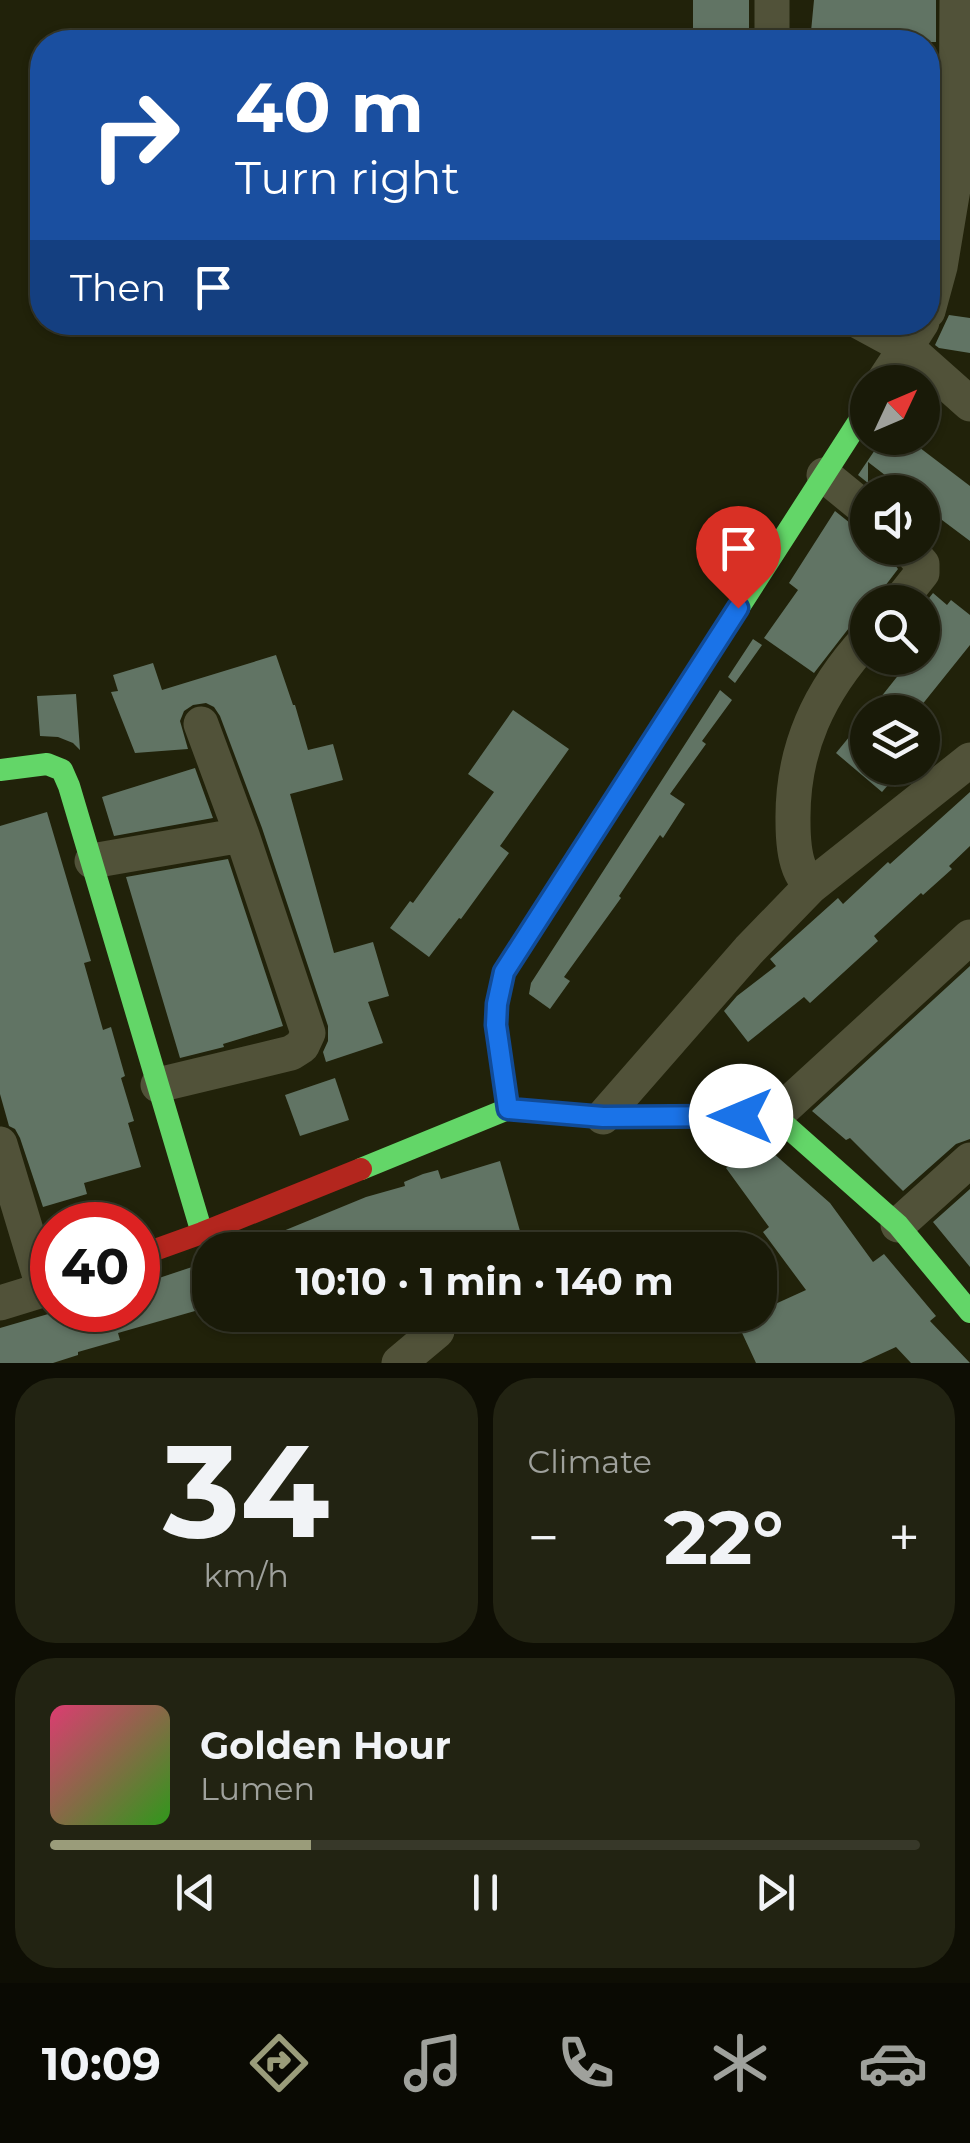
<!DOCTYPE html>
<meta charset="utf-8">
<style>
:root{--surface:#191a08;--page:#222312;--text:#f1f3f6;--muted:#9fa19c;--line:#373829;--accent:#9a9c7a}
body{margin:0;font-family:Montserrat,sans-serif;background:var(--page);color:var(--text);height:100vh;display:flex;flex-direction:column;font-size:38px;white-space:nowrap}
*{box-sizing:border-box;margin:0}
p{font-size:32px;color:var(--muted)}
.icon{flex:none;width:55px;height:55px;fill:none;stroke:currentColor;stroke-width:2;stroke-linecap:round;stroke-linejoin:round}
.map{position:relative;height:1363px;overflow:hidden}
.sheet{display:flex;flex-direction:column;gap:15px;padding:15px;background:#0e0e04;flex:1}
.sheet>*{flex:none}
.banner{position:absolute;left:30px;top:30px;width:910px;height:305px;border-radius:40px;box-shadow:0 2px 8px #0004,0 0 0 2px var(--line);background:#1a4fa0;color:#fff;overflow:hidden}
.needle{width:65px;rotate:46deg}
.buttons{position:absolute;left:850px;top:365px;display:grid;gap:20px}
.buttons a{display:grid;place-items:center;width:90px;height:90px;border-radius:50%;background:var(--surface);box-shadow:0 2px 8px #0004,0 0 0 2px var(--line);font-size:50px}
.speed{position:absolute;left:30px;top:1202px;display:flex;gap:20px;font-size:50px;font-weight:700;text-align:center}
.speed>*{display:grid;place-content:center;width:130px;height:130px;border-radius:50%;background:var(--surface);box-shadow:0 2px 8px #0004,0 0 0 2px var(--line);line-height:1}
.speed .limit{border:15px solid #d22;background:#fff;color:#111}
.pin{position:absolute;display:grid;place-items:center;width:85px;height:85px;color:#fff;margin:-102px -42px;border-radius:50% 50% 50% 0;rotate:-45deg;box-shadow:0 0 10px #0007}
.pin .icon{rotate:45deg}
.me{position:absolute;width:110px;margin:-55px;rotate:270deg;stroke-linejoin:round;filter:drop-shadow(0 0 8px #0008)}
.turn{display:flex;align-items:center;gap:35px;height:210px;padding:0 40px;font-size:45px}
.turn .icon{width:130px;height:130px;stroke-width:2.5}
.turn b{display:block;font-size:70px;line-height:85px}
.then{display:flex;align-items:center;height:95px;padding:0 40px;background:#0003;gap:20px;font-size:38px}
.big{font-size:75px;font-weight:700;line-height:1.1}
.sheet .tile{flex:1;display:flex;flex-direction:column;justify-content:center;gap:15px;min-width:0;padding:0 35px;border-radius:40px;background:var(--page)}
.sheet .dial{align-items:center;gap:0}
.dial b{font-size:130px;line-height:1}
.song{display:flex;align-items:center;gap:30px}
.cover{width:120px;height:120px;border-radius:15px;background:linear-gradient(135deg,hsl(340 70% 55%),hsl(110 70% 35%))}
.played{height:10px;border-radius:5px;background:linear-gradient(90deg,var(--accent) 30%,var(--line) 30%)}
.keys{display:flex;justify-content:space-around;direction:ltr}
.heat{display:flex;justify-content:space-between;align-items:center;font-size:55px;direction:ltr}
.sheet .tiles{flex:1;display:grid;gap:15px;grid-template-columns:1fr 1fr}
.tile:last-child{grid-column:span 2}
.trip{position:absolute;left:192px;top:1232px;width:585px;height:100px;border-radius:40px;background:var(--surface);box-shadow:0 2px 8px #0004,0 0 0 2px var(--line);font-weight:700;line-height:100px;text-align:center}
.dock{display:flex;height:160px;justify-content:space-around;align-items:center;background:#0a0a03;color:var(--muted)}
.dock .icon{width:70px;height:70px}
.dock .active{color:var(--accent)}
.dock b{font-size:45px;color:var(--text)}
.map>svg:first-child{display:block}
</style>
<div class="map">
<svg width="970" height="1363" viewBox="0 0 970 1363">
<rect width="100%" height="100%" fill="#21220a"/>
<path fill="#617464" d="M693,0H749V42H693Z
M814,0H936V42H810Z
M949,315L970,318V353L939,348L935,345Z
M883,438H907L970,486V541L922,505V492H907L868,462V483L858,475Z
M835,511L855,527L868,532V548H880L888,555L898,569L882,590L878,602H868V617L860,618L852,624L814,673L764,638L798,590L789,583Z
M933,593L947,605L951,600L970,615V645L917,711L919,712H869L912,658H922V645L931,634L922,627V607Z
M753,639L762,645L735,683L728,677Z
M276,655L293,705H295L308,750L333,744L343,780L290,794L334,953L373,942L389,996L368,1002L383,1043L326,1062L323,1052L328,1041V1026L262,828L220,716L214,707L206,703L193,705L184,711L180,721L188,749L135,753L111,692L118,691L113,675L153,663L162,690Z
M720,690L732,700L702,741L706,744L670,794L685,804L663,838L660,835L619,896L621,898L564,977L570,981L550,1009L529,994L531,983Z
M76,694L80,750L73,743L58,737L40,736L37,696Z
M513,710L569,749L500,846L509,853L461,919L459,918L429,957L390,928L410,901L413,903L494,792L468,774Z
M868,714V768H903L882,792L836,753Z
M922,715L938,727L922,745Z
M195,768L213,818L114,836L102,797Z
M970,792V846L949,866L952,869L923,895L921,893L874,936L878,941L810,1003L804,997L748,1042L724,1011L737,996L776,966L770,959L838,898L843,904L888,862L890,864Z
M47,812L91,961L84,963L103,1030L111,1027L125,1076L121,1078L134,1121L128,1123L141,1167L84,1183L87,1194L43,1207L20,1138L15,1129L9,1126L0,1094V826Z
M228,859L283,1026L223,1044L224,1047L180,1058L126,877Z
M970,966V1139L956,1144L903,1191L850,1138L846,1140L812,1111Z
M335,1078L349,1120L300,1136L285,1095Z
M758,1145H764L830,1203L873,1262L884,1254L936,1316L930,1321L970,1363H911L896,1347L861,1363H756L737,1322L752,1315H760V1311L806,1290L763,1232L769,1227L726,1168Z
M500,1161L522,1238L480,1250H237L366,1197L405,1186L404,1182L423,1174L438,1170L441,1179Z
M970,1189V1267L933,1222Z
M210,1261V1298L200,1301L202,1309L118,1333L120,1340L78,1352V1355L53,1363H0V1328L62,1310H138V1285Z"/>
<g fill="none" stroke-linecap="round" stroke-linejoin="round">
<path stroke="#515239" stroke-width="35" d="M772,0V42
M928,311L940,267L956,171L957,0
M860,322L906,347L883,382
M922,322L906,347L970,404
M824,475L868,511
M899,602L922,573V564L908,548
M201,724L242,835
M92,861L242,835L308,1033L302,1046L291,1053L158,1085
M810,887C807,881 801,874 799,867C794,854 793,835 793,821C792,749 819,691 868,638
M775,1116L970,937
M603,1117L749,950L810,887L970,760
M0,1144L44,1290
M898,1225L970,1160
M0,1303L52,1287
M399,1363L437,1331"/>
<path stroke="#63d668" stroke-width="22" d="M0,770L47,764L62,770L69,786L202,1233
M558,888L868,407
M361,1169L508,1109L603,1117L775,1116L898,1225L970,1312"/>
<path stroke="#b3261e" stroke-width="22" d="M508,1109L496,1025L497,1004L504,972L558,888
M138,1256L202,1233L361,1169"/>
</g>
<g fill="none" stroke-linecap="round" stroke-linejoin="round">
<defs>
<path id="route" d="M738,608L504,972L497,1004L496,1025L508,1109L603,1117L741,1116"/>
</defs>
<use href="#route" stroke="#114b97" stroke-width="25"/>
<use href="#route" stroke="#1a73e8" stroke-width="18"/>
</g>
</svg>
<div class="buttons">
<a><svg class="needle" viewBox="-14 -14 28 28"><path d="M0-13l5 13h-10z" fill="#e53935"/><path d="M0 13l5-13h-10z" fill="#9fa19c"/></svg></a>
<a><svg class="icon" aria-label="sound" viewBox="0 0 24 24"><path d="M4 9h4l5-4v14l-5-4H4zM17 9q2 3 0 6"/></svg></a>
<a><svg class="icon" aria-label="search" viewBox="0 0 24 24"><circle cx="10" cy="10" r="6"/><path d="M15 15l6 6"/></svg></a>
<a><svg class="icon" aria-label="layers" viewBox="0 0 24 24"><path d="M12 4l9 5-9 5-9-5zM3 14l9 5 9-5"/></svg></a>
</div>
<div class="speed"><div class="limit">40</div></div>
<div class="pin" style="left:738px;top:608px;background:#d93025"><svg class="icon" aria-label="arrive" viewBox="0 0 24 24"><path d="M6 21V4h12l-3 4 3 4H6"/></svg></div>
<svg class="me" style="left:741px;top:1116px" viewBox="-20 -20 40 40"><circle r="19" fill="#fff"/><path d="M0-13L10 11 0 6-10 11z" fill="#1a73e8"/></svg>
<div class="trip">10:10 · 1 min · 140 m</div>
<div class="banner">
<div class="turn"><svg class="icon" aria-label="right" viewBox="0 0 24 24"><path d="M7 20v-9h11M14 6l5 5-5 5"/></svg><div><b>40 m</b>Turn right</div></div>
<div class="then">Then<svg class="icon" aria-label="arrive" viewBox="0 0 24 24"><path d="M6 21V4h12l-3 4 3 4H6"/></svg></div>
</div>
</div>
<section class="sheet">
<div class="tiles">
<div class="tile dial"><b>34</b><p>km/h</p></div>
<div class="tile"><p>Climate</p>
<div class="heat"><a>−</a><b class="big">22°</b><a>+</a></div>
</div>
<div class="tile">
<div class="song"><i class="cover"></i><div><b>Golden Hour</b><p>Lumen</p></div></div>
<div class="played"></div>
<div class="keys"><svg class="icon" aria-label="previous" viewBox="0 0 24 24"><path d="M18 5L8 12l10 7zM5 5v14"/></svg><svg class="icon" aria-label="pause" viewBox="0 0 24 24"><path d="M8 5v14M16 5v14"/></svg><svg class="icon" aria-label="next" viewBox="0 0 24 24"><path d="M6 5l10 7-10 7zM19 5v14"/></svg></div>
</div>
</div>
</section>
<nav class="dock">
<b>10:09</b>
<svg class="icon active" aria-label="directions" viewBox="0 0 24 24"><path d="M12 3l9 9-9 9-9-9zM9 14v-3h6M13 9l2 2-2 2"/></svg>
<svg class="icon" aria-label="music" viewBox="0 0 24 24"><path d="M9 18V5l10-2v13"/><circle cx="6" cy="18" r="3"/><circle cx="16" cy="16" r="3"/></svg>
<svg class="icon" aria-label="phone" viewBox="0 0 24 24"><path d="M5 4h4l2 5-3 2q2 4 5 5l2-3 5 2v4C11 20 4 13 5 4z"/></svg>
<svg class="icon" aria-label="climate" viewBox="0 0 24 24"><path d="M12 3v18M4 7l16 10M4 17L20 7"/></svg>
<svg class="icon" aria-label="car" viewBox="0 0 24 24"><path d="M5 17H2v-5l4-1 3-4h7l3 4 3 1v5h-3M9 17h6M6 11h13"/><circle cx="7" cy="17" r="2"/><circle cx="17" cy="17" r="2"/></svg>
</nav>
